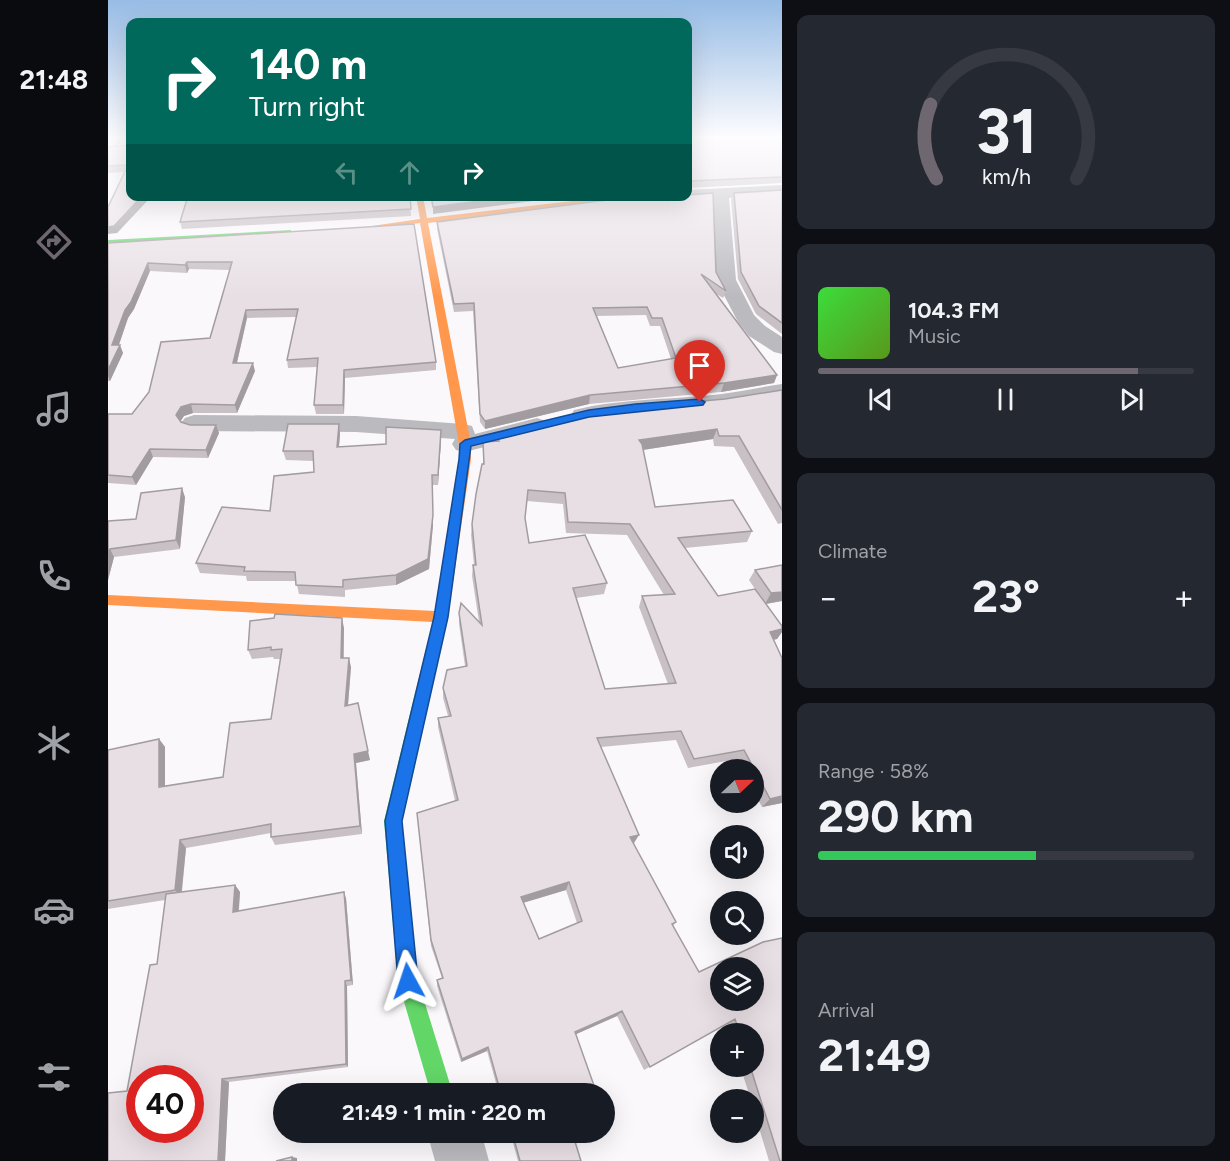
<!DOCTYPE html>
<meta charset="utf-8">
<style>
:root{--surface:#171b24;--page:#242831;--text:#f1f3f6;--muted:#9ea1a6;--line:#363941;--accent:#6f6770}
body{margin:0;font-family:Figtree,sans-serif;background:var(--page);color:var(--text);height:100vh;display:flex;flex-direction:column;font-size:22px;white-space:nowrap}
*{box-sizing:border-box;margin:0}
p{font-size:20px;color:var(--muted)}
.icon{flex:none;width:33px;height:33px;fill:none;stroke:currentColor;stroke-width:2;stroke-linecap:round;stroke-linejoin:round}
.map{position:relative;flex:1;overflow:hidden}
.drawer{display:flex;flex-direction:column;gap:15px;padding:15px;background:#0d0f14;width:448px}
.drawer>*{flex:none}
.banner{position:absolute;left:18px;top:18px;width:566px;height:183px;border-radius:12px;box-shadow:0 6px 24px #0002;background:#00695c;color:#fff;overflow:hidden}
.needle{width:39px;rotate:68deg}
.tools{position:absolute;left:602px;top:759px;display:grid;gap:12px}
.tools a{display:grid;place-items:center;width:54px;height:54px;border-radius:50%;background:var(--surface);box-shadow:0 6px 24px #0002;font-size:30px}
.speed{position:absolute;left:18px;top:1065px;display:flex;gap:12px;font-size:30px;font-weight:700;text-align:center}
.speed>*{display:grid;place-content:center;width:78px;height:78px;border-radius:50%;background:var(--surface);box-shadow:0 6px 24px #0002;line-height:1}
.speed .limit{border:9px solid #d22;background:#fff;color:#111}
.pin{position:absolute;display:grid;place-items:center;width:51px;height:51px;color:#fff;margin:-62px -26px;border-radius:50% 50% 50% 0;rotate:-45deg;box-shadow:0 0 6px #0007}
.pin .icon{rotate:45deg}
.me{position:absolute;width:66px;margin:-33px;rotate:355deg;stroke-linejoin:round;filter:drop-shadow(0 0 4px #0008)}
.turn{display:flex;align-items:center;gap:21px;height:126px;padding:0 24px;font-size:27px}
.turn .icon{width:78px;height:78px;stroke-width:2.5}
.turn b{display:block;font-size:42px;line-height:51px}
.lanes{display:flex;align-items:center;height:57px;padding:0 24px;background:#0003;justify-content:center;gap:30px;direction:ltr}
.lanes .off{opacity:.35}
.big{font-size:45px;font-weight:700;line-height:1.1}
.drawer .card{flex:1;display:flex;flex-direction:column;justify-content:center;gap:9px;min-width:0;padding:0 21px;border-radius:12px;background:var(--page)}
.drawer .dial{align-items:center;gap:0}
.dial svg{height:156px;overflow:visible;fill:none;stroke:var(--line);stroke-width:7;stroke-linecap:round;text-anchor:middle}
.dial text{fill:var(--text);stroke:none}
.song{display:flex;align-items:center;gap:18px}
.cover{width:72px;height:72px;border-radius:9px;background:linear-gradient(135deg,hsl(120 70% 55%),hsl(90 70% 35%))}
.played{height:6px;border-radius:3px;background:linear-gradient(90deg,var(--accent) 85%,var(--line) 85%)}
.keys{display:flex;justify-content:space-around;direction:ltr}
.heat{display:flex;justify-content:space-between;align-items:center;font-size:33px;direction:ltr}
.charge{height:9px;border-radius:4px;background:linear-gradient(90deg,#34c759 58%,var(--line) 0)}
.trip{position:absolute;left:165px;top:1083px;width:342px;height:60px;border-radius:30px;background:var(--surface);box-shadow:0 6px 24px #0002;font-weight:700;line-height:60px;text-align:center}
main{display:flex;flex:1;min-height:0}
.dock{display:flex;flex-direction:column;width:108px;justify-content:space-around;align-items:center;background:#090b0e;color:var(--muted)}
.dock .icon{width:42px;height:42px}
.dock .active{color:var(--accent)}
.dock b{font-size:27px;color:var(--text)}
.map>svg:first-child{display:block}
</style>
<main>
<nav class="dock">
<b>21:48</b>
<svg class="icon active" aria-label="directions" viewBox="0 0 24 24"><path d="M12 3l9 9-9 9-9-9zM9 14v-3h6M13 9l2 2-2 2"/></svg>
<svg class="icon" aria-label="music" viewBox="0 0 24 24"><path d="M9 18V5l10-2v13"/><circle cx="6" cy="18" r="3"/><circle cx="16" cy="16" r="3"/></svg>
<svg class="icon" aria-label="phone" viewBox="0 0 24 24"><path d="M5 4h4l2 5-3 2q2 4 5 5l2-3 5 2v4C11 20 4 13 5 4z"/></svg>
<svg class="icon" aria-label="climate" viewBox="0 0 24 24"><path d="M12 3v18M4 7l16 10M4 17L20 7"/></svg>
<svg class="icon" aria-label="car" viewBox="0 0 24 24"><path d="M5 17H2v-5l4-1 3-4h7l3 4 3 1v5h-3M9 17h6M6 11h13"/><circle cx="7" cy="17" r="2"/><circle cx="17" cy="17" r="2"/></svg>
<svg class="icon" aria-label="filters" viewBox="0 0 24 24"><path d="M4 7h16M4 17h16"/><circle cx="9" cy="7" r="2"/><circle cx="15" cy="17" r="2"/></svg>
</nav>
<div class="map">
<svg width="674" height="1161" viewBox="0 0 674 1161">
<rect width="100%" height="100%" fill="#fbf8fc"/>
<g fill="none" stroke-linecap="round" stroke-linejoin="round">
<path fill="#bdc8e1" fill-rule="evenodd" d="M12,136H16L0,159V155Z"/>
<path fill="#bbbabf" fill-rule="evenodd" d="M674,185V195L621,198L628,280L646,315L657,326L674,337V354L666,352L641,336L630,322L608,280L605,198L579,200L572,196H579V190Z
M674,384V398L613,408L528,414L475,422L466,420L463,415L466,410C515,398 565,400 614,394C634,391 654,387 674,384Z
M86,415L248,416L355,424L364,426L367,434L429,418L438,421L442,426L438,431L357,452L348,450L344,444L347,439L248,432L86,431L77,428L73,423L77,418Z
M319,1132H373L381,1161H327Z"/>
<path fill="#63d668" fill-rule="evenodd" d="M183,230V234H180L0,244V240Z
M315,686L320,688L323,693L294,821L310,981L345,1094H323L290,981L276,821L307,693L310,688Z"/>
<path fill="#ff974d" fill-rule="evenodd" d="M308,196H315L319,218L473,200L552,196L320,223L363,444V459L340,617L320,698L315,700L310,698L307,693L325,622L0,605V595L327,611L351,459V444L312,223L247,231L243,229L312,219Z"/>
</g>
<path fill="#c8c0c4" fill-rule="evenodd" d="M579,136H674V183L579,188Z
M22,145V196H302L303,216L74,229L72,222L79,199L40,200L9,233L16,172L0,173V147Z
M674,190V334L648,314L630,279L623,200L626,193Z
M329,222L608,272L618,291L615,298L607,293L669,375L666,383L613,392L481,404L377,429L372,422L365,311L346,312L329,229ZM538,315L542,326H552L563,359L510,368L489,316Z
M306,224L328,362V370L237,378L236,414H208L206,405L210,367L180,368L179,360L188,317L139,318L129,363L147,371L129,413H85L76,416L73,421L82,425H108L111,433L100,458L45,457L28,485L0,483V414H24L102,338L122,270L81,269L79,273L42,271L26,309L20,318L11,345L15,353L2,381H0V243Z
M674,390V523L670,524L626,447L606,446L605,439L535,450L547,507L644,531L639,542L577,548L610,596L647,589L641,580L647,570L674,565V601L658,604L674,626V632L669,639L665,640L674,658V803L654,807L645,790V770H634L629,759L580,768L568,740L493,747L526,843H525L568,922L565,926L591,972L655,942L674,1161H661L645,1108V1100H643L632,1066H645V1034H622L619,1023L536,1070L509,1016L468,1034L489,1094H391L379,1051L353,1062L329,986V980L334,978L323,946L309,813L347,801L330,727V718L340,716L335,698V688L357,666L351,624V613L371,622L364,576L365,565H366L363,535L364,524L375,464V442L387,441L388,436ZM419,501L455,504L458,533L519,535L556,595L534,596L531,607L560,684L497,689L468,598L496,594L499,583L421,543L417,518ZM458,890L469,923L431,939L415,903Z
M231,424L232,434L231,447L333,440L330,485H324L325,525L321,569L288,585L237,590V597L191,594L188,581H139L138,576L92,573L88,563L162,511L206,472V461L178,460L175,451Z
M77,497L72,549L6,557L0,580V521L28,519Z
M236,628V658L243,667L240,706L262,760L248,763L254,834L167,845L163,837V833L78,848L74,892L127,885L132,892L131,911L238,898L245,985L239,986L240,1067L121,1082L117,1161H0L19,1091L49,964L57,900L0,909V750L51,739L57,747V786L115,777L163,719L172,659H166L165,657L144,659L140,650Z
M402,1132H464L473,1161H410Z"/>
<path fill="#a29ca0" d="M34,196H39L40,200L9,233L0,234V227Z
M409,196H463L325,214V207Z
M79,262L81,269L79,273L77,265Z
M40,263L42,271L26,309L20,318L8,353L4,345L17,310Z
M138,310L139,318L127,371L125,363Z
M12,345L15,353L2,381L0,376V370Z
M145,363L147,371L129,413L127,405Z
M236,370L237,378L236,414L235,405Z
M669,375L666,383L613,392L616,383Z
M482,395L481,404L377,429V421Z
M83,404L85,413L76,416L71,423L68,415L73,407Z
M231,424L232,434L230,457L229,447Z
M108,425L111,433L100,458L98,450Z
M609,429L605,439L528,451L531,440Z
M333,430V440L330,485V475Z
M42,449L45,457L28,485L24,477Z
M74,488L77,497L72,549L68,540Z
M325,515V525L321,569L288,585V575Z
M2,549L6,557L0,580V555Z
M674,592V601L657,604L663,593Z
M234,618L236,628L235,668L233,658Z
M674,629V632L669,639L655,642L662,632Z
M241,658L243,667L239,716L237,706Z
M51,739L57,747V796L51,787Z
M260,751L262,760L248,763L254,834L252,826L246,754Z
M674,796V803L654,807L662,799Z
M531,835L526,843L518,845L522,837Z
M72,840L78,848L73,897L67,890Z
M461,882L458,890L411,904L413,897Z
M127,885L132,892L130,918L125,912Z
M236,892L238,898L245,985L243,980Z
M237,981L239,986L240,1067L238,1064Z
M514,1011L509,1016L464,1036L467,1032Z
M380,1047L379,1051L353,1062L354,1059Z
M114,1079L121,1082L117,1161H110Z
M184,1157L189,1158V1161H184Z"/>
<path fill="#e8dfe4" stroke="#a29ca0" stroke-width="1.5" fill-rule="evenodd" d="M579,136H674V177L581,181L579,185Z
M22,145V196H34L6,226L0,227V207L20,165L0,166V147Z
M674,190V323L651,306L633,272L626,193Z
M605,193L608,272L618,291L593,274L669,375L616,383L482,395L377,421L372,414L366,303L346,304L329,222L491,201L547,196H579V195ZM539,307L544,318H554L568,358L510,368L485,308Z
M80,196H302L303,209L72,222Z
M323,196H409L325,207Z
M306,224L328,362L236,370L235,405H206L210,358L179,360L190,309L138,310L125,363H145L127,405L83,404L73,407L68,415L73,422L82,425H108L98,450L42,449L24,477L0,475V414H24L41,392L53,342L102,338L124,262H79L77,265L40,263L23,302L17,310L4,345H12L0,370V243Z
M674,390V510L631,436H611L609,429L531,440L534,444L547,507L625,500L644,531L570,538L610,596L647,589L674,626V629L662,632L674,658V796L662,799L636,750L586,759L573,731L489,738L531,835L522,837L568,922L564,924L591,972L655,942L674,938V1161H672L642,1066H645V1034H632L627,1019L542,1067L514,1011L467,1032L489,1094H393L380,1047L354,1059L329,980L335,978L323,940L309,813L350,800L330,718L343,716L335,688L339,670L359,666L351,613L353,603L374,625L365,565H368L364,524L368,494L374,464H376L375,442L391,441L388,436L483,411L617,399ZM420,490L457,493L460,522L522,524L567,594L534,596L568,683L497,689L465,588L499,583L477,535L421,543L417,518ZM461,882L474,921L431,939L413,897ZM612,968H645V1000H612Z
M180,424H231L229,447L278,444V427L333,430L330,475H324L325,515L320,559L288,575L235,580V587L188,585L187,572L136,571L137,567L88,563L114,507L162,511L166,476L206,472L205,451H175Z
M74,488L68,540L2,549L0,555V521L28,519L33,493Z
M674,565V592L663,593L647,570Z
M167,614L234,618L233,658H241L237,706L250,703L260,751L246,754L252,826L163,837V824L72,840L67,890L0,901V750L51,739V787L115,777L122,723L163,719L174,649L163,650V647L140,650L142,621L166,618Z
M127,885L125,912L236,892L243,980L237,981L238,1064L114,1079L110,1161H0V1093L19,1091L42,965L49,964L58,894ZM32,1078H82V1130H32Z
M404,1132H464L473,1161H412Z
M184,1157V1161H168Z"/>
<linearGradient id="sky" x2="0" y2="1"><stop stop-color="#97bce5"/><stop offset="0.46" stop-color="#fdfcfe"/><stop offset="1" stop-color="#fdfcfe" stop-opacity="0"/></linearGradient>
<rect width="674" height="298" fill="url(#sky)"/>
<path fill="#1a73e8" stroke="#114b97" stroke-width="1.5" d="M592,399L597,402L595,405L481,417L363,446L340,617L294,821L310,981L307,988L300,991L293,988L290,981L277,821L326,617L351,459L352,444L357,440L481,410L528,404Z"/>
</svg>
<div class="tools">
<a><svg class="needle" viewBox="-14 -14 28 28"><path d="M0-13l5 13h-10z" fill="#e53935"/><path d="M0 13l5-13h-10z" fill="#9ea1a6"/></svg></a>
<a><svg class="icon" aria-label="sound" viewBox="0 0 24 24"><path d="M4 9h4l5-4v14l-5-4H4zM17 9q2 3 0 6"/></svg></a>
<a><svg class="icon" aria-label="search" viewBox="0 0 24 24"><circle cx="10" cy="10" r="6"/><path d="M15 15l6 6"/></svg></a>
<a><svg class="icon" aria-label="layers" viewBox="0 0 24 24"><path d="M12 4l9 5-9 5-9-5zM3 14l9 5 9-5"/></svg></a>
<a>+</a>
<a>−</a>
</div>
<div class="speed"><div class="limit">40</div></div>
<div class="pin" style="left:592px;top:402px;background:#d93025"><svg class="icon" aria-label="arrive" viewBox="0 0 24 24"><path d="M6 21V4h12l-3 4 3 4H6"/></svg></div>
<svg class="me" style="left:300px;top:981px" viewBox="-20 -20 40 40"><path d="M0-17L14 15 0 8-14 15z" fill="#1a73e8" stroke="#fff" stroke-width="4"/></svg>
<div class="trip">21:49 · 1 min · 220 m</div>
<div class="banner">
<div class="turn"><svg class="icon" aria-label="right" viewBox="0 0 24 24"><path d="M7 20v-9h11M14 6l5 5-5 5"/></svg><div><b>140 m</b>Turn right</div></div>
<div class="lanes"><svg class="icon off" aria-label="left" viewBox="0 0 24 24"><path d="M17 20v-9H6M10 6l-5 5 5 5"/></svg><svg class="icon off" aria-label="ahead" viewBox="0 0 24 24"><path d="M12 20V5M6 11l6-6 6 6"/></svg><svg class="icon" aria-label="right" viewBox="0 0 24 24"><path d="M7 20v-9h11M14 6l5 5-5 5"/></svg></div>
</div>
</div>
<section class="drawer">
<div class="card dial"><svg viewBox="0 0 100 80">
<path d="M14 69A42 42 0 1 1 86 69"/>
<path d="M14 69A42 42 0 0 1 11 31" stroke="#6f6770"/>
<text x="50" y="56" font-size="32" font-weight="700">31</text>
<text x="50" y="72" font-size="11">km/h</text>
</svg></div>
<div class="card">
<div class="song"><i class="cover"></i><div><b>104.3 FM</b><p>Music</p></div></div>
<div class="played"></div>
<div class="keys"><svg class="icon" aria-label="previous" viewBox="0 0 24 24"><path d="M18 5L8 12l10 7zM5 5v14"/></svg><svg class="icon" aria-label="pause" viewBox="0 0 24 24"><path d="M8 5v14M16 5v14"/></svg><svg class="icon" aria-label="next" viewBox="0 0 24 24"><path d="M6 5l10 7-10 7zM19 5v14"/></svg></div>
</div>
<div class="card"><p>Climate</p>
<div class="heat"><a>−</a><b class="big">23°</b><a>+</a></div>
</div>
<div class="card"><p>Range · 58%</p><b class="big">290 km</b><div class="charge"></div></div>
<div class="card"><p>Arrival</p><b class="big">21:49</b></div>
</section>
</main>
